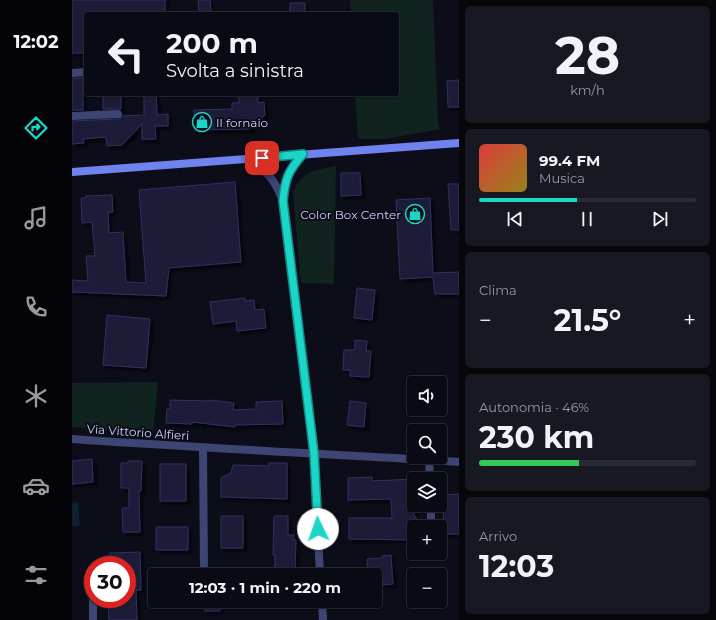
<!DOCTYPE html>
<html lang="it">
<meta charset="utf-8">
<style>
:root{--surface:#0a0a14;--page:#181822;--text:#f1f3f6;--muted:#999aa0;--line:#2a2b34;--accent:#1bd6c8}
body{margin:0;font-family:Montserrat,sans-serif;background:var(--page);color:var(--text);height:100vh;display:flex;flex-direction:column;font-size:15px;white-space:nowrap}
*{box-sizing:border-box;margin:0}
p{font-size:13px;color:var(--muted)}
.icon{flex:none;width:22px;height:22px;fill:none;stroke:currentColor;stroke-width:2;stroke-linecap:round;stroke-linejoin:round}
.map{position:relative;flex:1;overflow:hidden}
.panel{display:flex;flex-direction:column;gap:6px;padding:6px;background:#06060b;width:257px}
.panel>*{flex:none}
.hud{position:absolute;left:12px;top:12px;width:315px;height:84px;border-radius:4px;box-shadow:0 1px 3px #0004,0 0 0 1px var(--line);background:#0a0a14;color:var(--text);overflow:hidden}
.controls{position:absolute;left:335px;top:376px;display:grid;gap:8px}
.controls a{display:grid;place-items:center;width:40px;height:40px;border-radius:4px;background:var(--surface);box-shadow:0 1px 3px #0004,0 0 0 1px var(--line);font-size:20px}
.speed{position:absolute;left:12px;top:556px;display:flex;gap:8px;font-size:20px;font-weight:700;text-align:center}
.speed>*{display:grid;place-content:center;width:52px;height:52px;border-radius:50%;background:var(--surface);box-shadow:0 1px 3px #0004,0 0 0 1px var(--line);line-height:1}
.speed .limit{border:6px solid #d22;background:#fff;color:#111}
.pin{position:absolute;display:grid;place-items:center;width:34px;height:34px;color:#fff;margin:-17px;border-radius:8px;box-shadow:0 2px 6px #0006}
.me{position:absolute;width:44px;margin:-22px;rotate:357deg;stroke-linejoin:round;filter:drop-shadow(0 0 3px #0008)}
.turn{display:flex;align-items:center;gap:14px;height:84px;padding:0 16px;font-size:18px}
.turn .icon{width:52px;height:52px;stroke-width:2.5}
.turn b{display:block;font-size:28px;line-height:34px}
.big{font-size:30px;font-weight:700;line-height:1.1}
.panel .card{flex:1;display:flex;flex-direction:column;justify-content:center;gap:6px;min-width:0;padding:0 14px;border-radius:6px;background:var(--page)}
.panel .dial{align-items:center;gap:0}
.dial b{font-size:52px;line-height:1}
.song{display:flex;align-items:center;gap:12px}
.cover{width:48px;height:48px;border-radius:6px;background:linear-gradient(135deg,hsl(0 70% 55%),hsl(50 70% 35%))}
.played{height:4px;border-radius:2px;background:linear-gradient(90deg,var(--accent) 45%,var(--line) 45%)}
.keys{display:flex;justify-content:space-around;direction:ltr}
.heat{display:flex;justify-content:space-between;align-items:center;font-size:22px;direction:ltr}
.charge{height:6px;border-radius:3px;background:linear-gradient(90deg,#34c759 46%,var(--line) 0)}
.trip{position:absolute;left:76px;top:568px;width:234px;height:40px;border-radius:4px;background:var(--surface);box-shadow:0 1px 3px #0004,0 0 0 1px var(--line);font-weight:700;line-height:40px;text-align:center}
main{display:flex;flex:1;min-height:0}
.dock{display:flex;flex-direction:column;width:72px;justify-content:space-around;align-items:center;background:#040408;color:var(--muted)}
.dock .icon{width:28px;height:28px}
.dock .active{color:var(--accent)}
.dock b{font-size:18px;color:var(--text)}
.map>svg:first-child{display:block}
</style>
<main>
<nav class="dock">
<b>12:02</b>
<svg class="icon active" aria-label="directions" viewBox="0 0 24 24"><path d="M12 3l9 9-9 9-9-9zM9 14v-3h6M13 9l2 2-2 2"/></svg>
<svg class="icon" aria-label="music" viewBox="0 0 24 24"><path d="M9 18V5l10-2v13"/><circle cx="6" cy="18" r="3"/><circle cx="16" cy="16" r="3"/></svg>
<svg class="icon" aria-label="phone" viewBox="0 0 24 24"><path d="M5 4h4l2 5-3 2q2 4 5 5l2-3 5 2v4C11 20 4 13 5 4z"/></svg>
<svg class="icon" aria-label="climate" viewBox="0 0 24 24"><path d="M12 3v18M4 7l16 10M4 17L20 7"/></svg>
<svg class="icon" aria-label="car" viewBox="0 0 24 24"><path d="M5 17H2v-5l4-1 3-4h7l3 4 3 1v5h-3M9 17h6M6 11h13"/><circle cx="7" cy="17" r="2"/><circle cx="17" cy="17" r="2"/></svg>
<svg class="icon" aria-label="filters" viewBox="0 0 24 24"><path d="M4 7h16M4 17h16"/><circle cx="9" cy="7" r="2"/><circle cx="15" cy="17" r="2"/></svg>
</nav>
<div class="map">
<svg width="387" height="620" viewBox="0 0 387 620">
<defs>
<filter id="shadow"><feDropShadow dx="3.5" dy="3.5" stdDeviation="1" flood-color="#0009"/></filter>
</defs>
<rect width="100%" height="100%" fill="#0d0d1a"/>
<path fill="#11231f" d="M278,0H361L366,123L368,129L314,139H286L283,94H325V14H279Z
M264,166L262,284L229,283L221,192C232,169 242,171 264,166Z
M86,382L81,434L0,427V383Z"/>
<path fill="#0d2132" d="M6,502L8,526H0V503Z"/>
<path fill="#1c1b39" stroke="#313062" filter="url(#shadow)" d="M0,0H93V14H14V53H0Z
M126,0H138L139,11L127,12Z
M218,3H233V14H218Z
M0,78H11V110H0Z
M387,80V107H376L375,81Z
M31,94H49V109H31Z
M72,94H84L85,115L96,114V126H83L84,139H70V124L50,145L35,146L34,137L11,139L12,143L0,144V121L46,119L51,116L72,115Z
M167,94H186V103L192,102L193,115L178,129L123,130L122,110L160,109V103H167Z
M269,173H288L289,195L269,196Z
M163,182L169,262L97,268L94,296L0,292V280L16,281L14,256H23L20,222L10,223L9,198H14V196L40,195L41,212H36L37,233L51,232L54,282L74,283L67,190Z
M376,184H387V230H379Z
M358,198L361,273L387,272V294H363L361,277L328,279L324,200Z
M285,288L303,290L300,320L282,318Z
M173,298V301L182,300L183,310L192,309L194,328L165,331L164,321L141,324L138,302Z
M35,315L78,319L74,368L31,365Z
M283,340L295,341L294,351H299L297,377L278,376V370H271L272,350H283Z
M98,400L138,401V400L162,403L161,410L184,409V402L210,401L211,424L163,425V427L120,422V424L94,423L95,409H98Z
M278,401L294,403L292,427L275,425Z
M20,459L21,482L0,484V461Z
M56,461H70L69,491H67L68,532H51L50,508H57V488H49V463H56Z
M197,463H215V499L149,497V478L159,473L161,465L197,466Z
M88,464H114V501H88Z
M300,477V481L342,479V517H344L345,527H342V540L277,539V518H320L319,499L276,500V478Z
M387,494V534H372L371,495Z
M149,516H171V548H149Z
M202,516H216V535H222L221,540H224L223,575H203V555H201Z
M84,527H116V550H84Z
M68,552L69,590H64L65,620H37L36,599H55V565H39L38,553Z
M319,555L321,584L311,585V581L303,582V575H296L295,559L310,558V556Z
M133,601H148V611H133Z"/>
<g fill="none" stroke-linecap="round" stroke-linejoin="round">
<path stroke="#3d4573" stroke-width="8" d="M0,73L14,72
M0,116L46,114
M231,154C216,171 213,179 211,201L242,453L248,575
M176,159C194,172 202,177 210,199
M0,439C129,448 258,454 387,462
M131,449L132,570
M357,460L358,479
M359,505V527
M21,578V620
M250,601L251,620"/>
<path stroke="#6f82ed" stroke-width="8" d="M0,172L387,143"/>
</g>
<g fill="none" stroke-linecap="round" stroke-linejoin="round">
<defs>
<path id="route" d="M190,158L231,154C216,171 213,179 211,201L242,453L246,529"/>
</defs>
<use href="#route" stroke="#128b82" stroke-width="10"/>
<use href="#route" stroke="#1bd6c8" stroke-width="7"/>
</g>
<defs>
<symbol id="shop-ring" viewBox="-11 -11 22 22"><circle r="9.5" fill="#0d0d1a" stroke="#1bd6c8" stroke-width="1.5"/><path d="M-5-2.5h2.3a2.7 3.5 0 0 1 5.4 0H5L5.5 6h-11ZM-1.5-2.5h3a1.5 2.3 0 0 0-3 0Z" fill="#1bd6c8"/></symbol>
</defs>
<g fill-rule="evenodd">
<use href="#shop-ring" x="119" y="111" width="22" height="22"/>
<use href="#shop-ring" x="332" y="203" width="22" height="22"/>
</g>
<g text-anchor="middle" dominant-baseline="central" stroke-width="4" stroke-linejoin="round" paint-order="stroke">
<g font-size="12" fill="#cccff9" stroke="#0d0d1a" text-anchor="start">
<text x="144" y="122">Il fornaio</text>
<text x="329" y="214" text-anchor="end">Color Box Center</text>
</g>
<g font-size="12" fill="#cccff9" stroke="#0d0d1a">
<text transform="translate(66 432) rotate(4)">Via Vittorio Alfieri</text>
</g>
</g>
</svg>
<div class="controls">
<a><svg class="icon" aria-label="sound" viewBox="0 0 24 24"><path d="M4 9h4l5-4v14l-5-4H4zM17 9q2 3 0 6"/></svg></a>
<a><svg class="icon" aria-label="search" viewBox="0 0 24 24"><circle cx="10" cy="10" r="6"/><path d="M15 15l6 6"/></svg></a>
<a><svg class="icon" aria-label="layers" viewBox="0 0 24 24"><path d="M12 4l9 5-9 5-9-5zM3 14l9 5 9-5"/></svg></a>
<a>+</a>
<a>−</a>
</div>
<div class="speed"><div class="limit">30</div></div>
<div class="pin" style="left:190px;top:158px;background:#d93025"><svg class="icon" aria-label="arrive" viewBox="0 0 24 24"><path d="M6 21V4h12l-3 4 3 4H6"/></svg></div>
<svg class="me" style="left:246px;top:529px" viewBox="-20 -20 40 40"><circle r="19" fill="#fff"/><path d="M0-13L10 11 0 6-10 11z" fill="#1bd6c8"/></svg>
<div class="trip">12:03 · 1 min · 220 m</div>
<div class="hud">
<div class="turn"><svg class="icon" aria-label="left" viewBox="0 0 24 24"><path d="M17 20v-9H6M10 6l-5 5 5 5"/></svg><div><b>200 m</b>Svolta a sinistra</div></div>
</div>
</div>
<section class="panel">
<div class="card dial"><b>28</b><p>km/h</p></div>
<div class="card">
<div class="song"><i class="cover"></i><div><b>99.4 FM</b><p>Musica</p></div></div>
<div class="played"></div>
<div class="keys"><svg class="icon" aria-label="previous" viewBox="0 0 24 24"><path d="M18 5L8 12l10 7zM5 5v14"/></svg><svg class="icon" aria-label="pause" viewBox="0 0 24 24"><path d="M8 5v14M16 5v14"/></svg><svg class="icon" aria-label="next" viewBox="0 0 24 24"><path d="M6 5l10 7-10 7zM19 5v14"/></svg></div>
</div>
<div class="card"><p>Clima</p>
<div class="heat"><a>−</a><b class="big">21.5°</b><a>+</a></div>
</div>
<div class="card"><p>Autonomia · 46%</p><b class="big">230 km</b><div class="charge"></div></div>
<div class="card"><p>Arrivo</p><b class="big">12:03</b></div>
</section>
</main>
